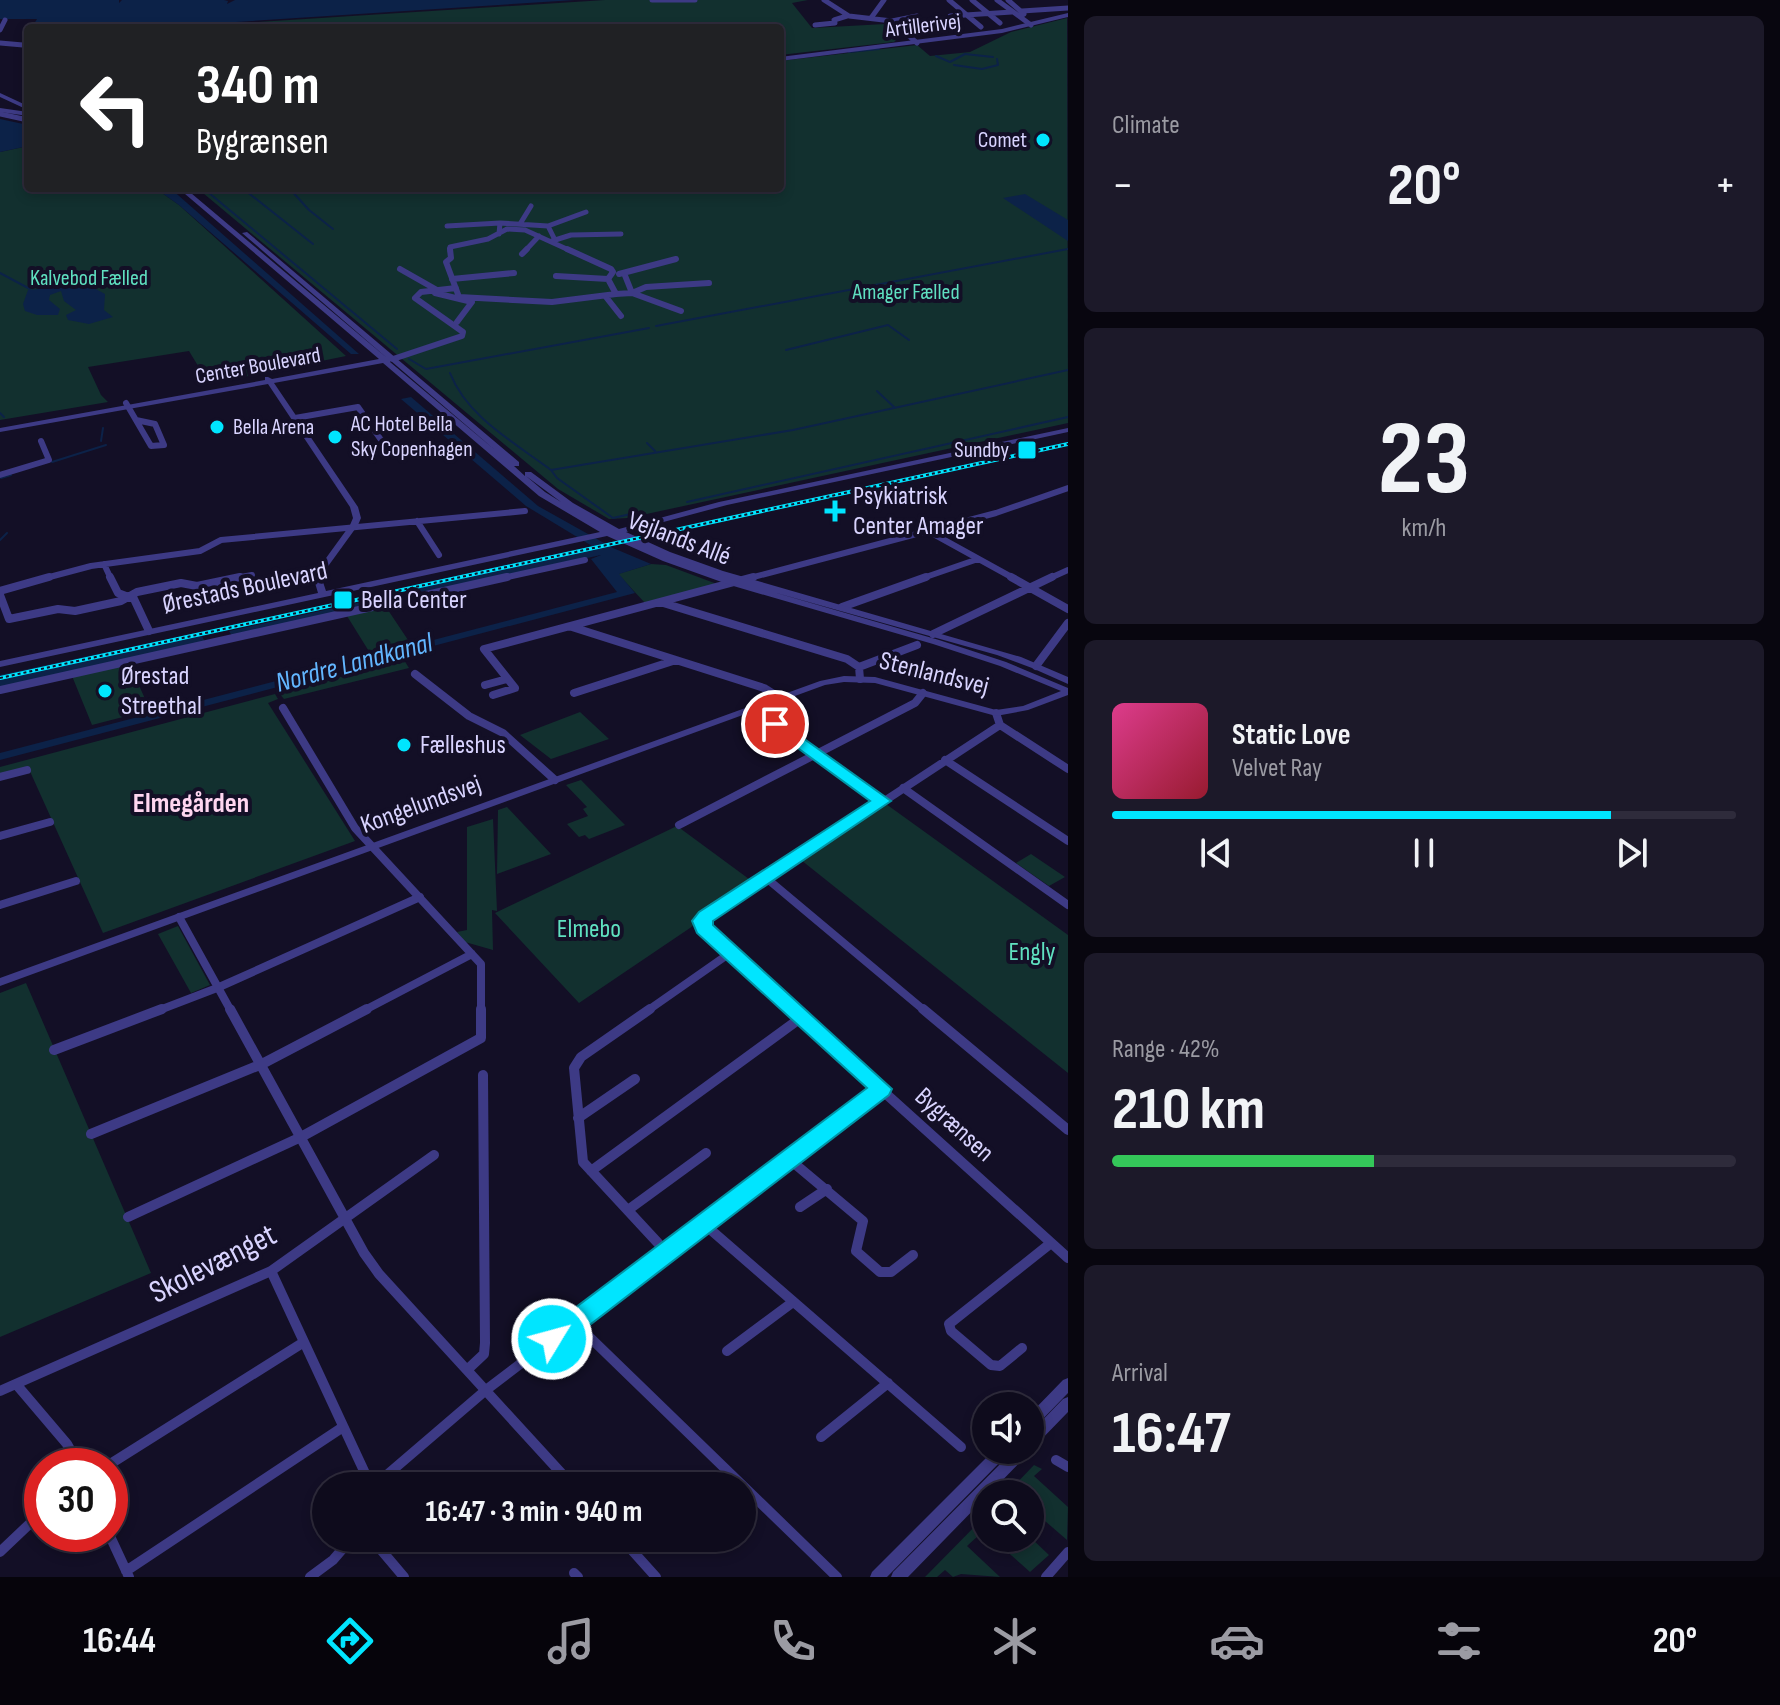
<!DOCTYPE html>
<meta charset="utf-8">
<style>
:root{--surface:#0e0b1c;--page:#1c1929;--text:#f1f3f6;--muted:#9b9ba3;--line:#2e2b3b;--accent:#00e5ff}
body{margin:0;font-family:"Sofia Sans Condensed",sans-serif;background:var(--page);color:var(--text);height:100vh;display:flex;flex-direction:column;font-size:30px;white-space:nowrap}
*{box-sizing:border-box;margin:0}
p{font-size:26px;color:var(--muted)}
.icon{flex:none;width:44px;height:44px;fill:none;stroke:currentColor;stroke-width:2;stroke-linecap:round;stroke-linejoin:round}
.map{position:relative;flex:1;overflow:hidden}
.sheet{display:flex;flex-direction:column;gap:16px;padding:16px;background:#08060f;width:712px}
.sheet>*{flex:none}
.banner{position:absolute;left:24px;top:24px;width:760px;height:168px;border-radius:8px;box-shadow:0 4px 12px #0003,0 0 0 2px var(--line);background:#202124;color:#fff;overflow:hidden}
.controls{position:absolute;left:972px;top:1392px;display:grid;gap:16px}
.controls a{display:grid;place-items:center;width:72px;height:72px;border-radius:50%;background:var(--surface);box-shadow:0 4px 12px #0003,0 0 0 2px var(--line);font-size:40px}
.speed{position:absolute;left:24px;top:1448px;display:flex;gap:16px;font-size:40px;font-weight:700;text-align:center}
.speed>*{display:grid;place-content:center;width:104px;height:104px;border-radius:50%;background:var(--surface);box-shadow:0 4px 12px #0003,0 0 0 2px var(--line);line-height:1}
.speed .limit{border:12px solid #d22;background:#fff;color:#111}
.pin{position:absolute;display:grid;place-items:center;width:68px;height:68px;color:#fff;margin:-34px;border:4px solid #fff;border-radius:50%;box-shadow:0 2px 8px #0007}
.me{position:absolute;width:88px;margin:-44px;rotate:53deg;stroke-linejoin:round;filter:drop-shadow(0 0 6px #0008)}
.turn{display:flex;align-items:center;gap:28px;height:168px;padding:0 40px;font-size:36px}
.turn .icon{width:104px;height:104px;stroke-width:2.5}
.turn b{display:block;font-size:56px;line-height:68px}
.big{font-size:60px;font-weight:700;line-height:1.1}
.sheet .widget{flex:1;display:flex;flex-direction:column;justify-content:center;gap:12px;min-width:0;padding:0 28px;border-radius:12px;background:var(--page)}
.sheet .dial{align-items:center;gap:0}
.dial b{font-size:104px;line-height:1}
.song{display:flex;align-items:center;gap:24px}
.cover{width:96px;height:96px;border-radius:12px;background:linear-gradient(135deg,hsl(330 70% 55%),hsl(350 70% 35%))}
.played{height:8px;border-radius:4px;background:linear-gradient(90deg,var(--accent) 80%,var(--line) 80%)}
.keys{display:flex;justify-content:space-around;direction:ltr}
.heat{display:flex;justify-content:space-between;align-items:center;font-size:44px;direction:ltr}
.charge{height:12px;border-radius:6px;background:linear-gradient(90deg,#34c759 42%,var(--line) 0)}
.trip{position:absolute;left:312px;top:1472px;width:444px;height:80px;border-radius:40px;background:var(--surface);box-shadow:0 4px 12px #0003,0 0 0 2px var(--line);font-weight:700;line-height:80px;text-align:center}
.tab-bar{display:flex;height:128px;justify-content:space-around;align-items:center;background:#06040b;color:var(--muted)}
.tab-bar .icon{width:56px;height:56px}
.tab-bar .on{color:var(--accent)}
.tab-bar b{font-size:36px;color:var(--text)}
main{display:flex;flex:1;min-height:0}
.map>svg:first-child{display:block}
</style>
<main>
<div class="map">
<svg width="1068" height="1577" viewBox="0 0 1068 1577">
<rect width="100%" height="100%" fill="#130f26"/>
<path fill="#12302f" d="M605,0H808L792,3L812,28L885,24L899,37L894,42L780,55V28H220L242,23Z
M1067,18L1068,423L628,518L609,519L558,489L197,188H780V61L917,45L930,56L970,52L1011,32Z
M28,146V188H155L179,205L346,356L209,384L189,351L88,367L101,395L108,402L0,420V152Z
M651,564L666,565L717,584L645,603L618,574Z
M386,607L410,643L370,653L347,616Z
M404,660L409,668L284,699L279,693Z
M129,663L150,710L92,725L72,676Z
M275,694L278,699L268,703L355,841L103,933L28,767L0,774V767Z
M580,712L609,739L551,759L520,735Z
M581,780L625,825L589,839L585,835L579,837L567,824L588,816L583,809L587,807L566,785Z
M886,804L1068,935V1073L801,860Z
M507,807L551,854L497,874L498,810Z
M493,819L497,911L492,910L493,950L465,942L457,932L467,930V827Z
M677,826L749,879L690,928L579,1003L495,913Z
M1031,854L1065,877L1049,886L1016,863Z
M178,926L210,985L191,993L158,934Z
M26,983L151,1273L0,1337V993Z
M1034,1465L1042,1469L1034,1476L1068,1507L1067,1540L1030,1508V1494H1006Z
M986,1515V1538L1030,1537L1049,1555L1030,1572L993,1539L988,1542L979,1535L967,1546L1000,1577L961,1574L953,1577L945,1570L937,1577H925Z"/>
<path fill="#0c2248" d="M0,0H119V3L122,0H224L228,1L227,4L235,0H575L143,28L123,27L116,23L93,28H42L43,24H34L37,19H0Z
M0,119L28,125V146L0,152Z
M155,188H170L359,354H351L179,205Z
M1025,194L1068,220V241L1003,198Z
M77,274L89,279L92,287L105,294L104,310L113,317L89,324L68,320L66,315L76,310L64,301L61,291L50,295L49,300L60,309L58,315H37L25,311L23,304L28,290L50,288L58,278Z
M411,397L538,506L613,548L651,564L619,574L635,593L0,760V753L617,592L591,559L601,555L421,594L414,585L592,546L526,506L401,399Z
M393,595L396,600L232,636L229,631Z
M200,632L205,642L0,687V675Z"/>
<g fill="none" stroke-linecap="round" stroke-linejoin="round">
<path stroke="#0c2248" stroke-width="2" d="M849,52L879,49
M936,56L950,62L965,54L993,57
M954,65L982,69L998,65L997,59
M203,188L397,349
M289,188L309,210L333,229
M246,191L313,244
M0,273L30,289
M656,326L1068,249
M786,350L888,325L909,340
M409,359L426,369L649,328
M450,373C467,417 515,443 551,470L793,430L1068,370
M877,391L894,407
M0,413L4,417
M101,441L103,428
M647,443L655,451
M52,462L106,445
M551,470L557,478L613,518L635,513
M1,478L11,475
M687,502L1068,417
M0,540L7,533"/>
<path stroke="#3d3a85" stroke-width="5" d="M652,0H695
M824,0L849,16L892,21L917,43
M949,0L981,27
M972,0L1000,23
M997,0L1031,25
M1008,0L1024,14
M1022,11L1068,8
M950,16L1012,12
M871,18L884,0
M892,21L917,16
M815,25L835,23L834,20L847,16
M0,30L5,20
M0,43L23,45
M0,114L28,120
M520,224L531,206
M447,226L500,223
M499,234L500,223L548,226
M555,240L548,226L586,212
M552,241L571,235L621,234
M450,251V247L488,239L507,229L525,230L571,251
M525,251L539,236"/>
<path stroke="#3d3a85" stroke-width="6" d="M450,249L451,258L446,262L459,297L552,302L616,294L608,279L613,272L611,269L567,249
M522,254L527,249
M400,269L437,290
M624,273L632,293L646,287L709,283
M619,274L676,259
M556,276L608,279
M452,279L514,273
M435,293L472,302L457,322
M616,294L632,293L681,311
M606,297L621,316
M393,359L462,336L463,332L415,298L421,292L456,288
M126,403L151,446L164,445L155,424L136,420
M295,418L358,407L386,447
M0,475L49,460L41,441
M417,521L439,555
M928,531L1015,579
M104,564L111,579
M42,579L91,566L200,551L221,540L525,511
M230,579L252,575
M498,579L585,560
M746,579L996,513L1068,488
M920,579L978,559
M1048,579L1068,570"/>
<path stroke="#3d3a85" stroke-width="8" d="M110,577L118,593L134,599L149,631
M1011,577L1068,609
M0,591L49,577
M0,595L9,619L58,609L75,611L121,601L137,592L181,583L197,586L240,577
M660,602L847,659L859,667L860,679
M842,607L926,577
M572,627L764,688L780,698
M933,634L1052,577
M1036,666L1068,623
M859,667L917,645
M415,674L469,716L503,733L555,780
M485,685L507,679
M0,690L507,577
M574,693L676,660
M493,695L515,688L484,649L753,577
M283,708L355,828L481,964V1011
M775,724L882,801
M1000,725L1068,769
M945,760L1068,841
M0,777L27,770
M903,788L1068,905
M679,825L915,703L923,693
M0,836L50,822
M765,877L925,1011
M0,905L76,881
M179,917L231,1011
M157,1011L217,988L420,897
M363,1011L472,954
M647,1011L730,953
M794,1011L704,928L702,921L1000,725L996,713"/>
<path stroke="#3d3a85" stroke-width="10" d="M230,1009L364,1253L379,1274L573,1486
M650,1009L581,1057L574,1068L583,1162L658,1243
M792,1009L1068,1258
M923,1009L1068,1130
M54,1050L162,1009
M578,1118L635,1079
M91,1134L262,1064L367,1009
M789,1159L863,1221L856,1251L880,1272H891L913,1255
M591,1171L802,1017
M800,1207L827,1189
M628,1210L706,1153
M128,1217L301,1137L481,1038V1009
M704,1224L961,1447
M271,1271L371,1486
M574,1322L837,1577
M1022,1348L1000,1366L991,1365L951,1331L949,1324L1051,1243
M727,1351L793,1302
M467,1370L484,1354L485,1343L483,1075
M16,1384L67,1444L79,1466
M0,1391L271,1271L434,1155
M821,1437L888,1383
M1056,1460L1068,1467
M107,1466L304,1342
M374,1486L486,1390L881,1089
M109,1534L129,1577
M371,1538L404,1577
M621,1538L656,1577
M0,1552L42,1512
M126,1571L343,1427
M574,1573L578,1577
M310,1577L333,1560L352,1538
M1046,1577L1068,1552"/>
<path fill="#3d3a85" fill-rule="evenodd" d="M1068,13V17L1002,33L780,61V57L1002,29Z
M0,93L28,106V110L0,97Z
M0,108L28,112V116L0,112Z
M178,188H185L387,358L242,233L247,232L519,462V466H514L525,476V472H531L573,503L619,529L719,502L1068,428V432L727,505L626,532L670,552L723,571L1021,657L1068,677V684L1032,668L997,655L773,592L939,640L1006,662L1068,688V695L1028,710L996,716L875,683L844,682L825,685L0,986V978L820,681L844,676L875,677L996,710L1023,706L1061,691L1000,666L933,644L730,585L663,561L607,536L0,667V661L318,593L313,576L350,525L353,518L350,507L268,384L0,432V428L265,380V377H268L272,379L379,359ZM391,361L495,450L390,362ZM383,363L539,496L600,532L326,591L321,576L358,525L361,518L358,507L274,383ZM526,476L561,502L545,492Z
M1068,1378V1393L1035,1427L1030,1429V1414L1063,1380Z
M1068,1397V1412L1035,1446L1030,1448V1433L1063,1399Z
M994,1450H1010L1008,1454L887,1577H870L872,1572Z
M1014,1450H1030L1028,1454L989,1494H986V1497L908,1577H891L893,1572Z"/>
<defs>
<path id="rail" d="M0,678L1068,444"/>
</defs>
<use href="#rail" stroke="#00e5ff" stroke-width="4"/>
<use href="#rail" stroke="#130f26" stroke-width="2" stroke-dasharray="3" stroke-linecap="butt"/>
</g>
<path fill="#00e5ff" stroke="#0095a6" stroke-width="2" d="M775,718L891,801L713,921V925L892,1089L889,1095L561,1347L552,1350L543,1347L540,1339L543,1332L867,1088L697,933L692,921L699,912L870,801L769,727L766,724L769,720Z"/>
<g fill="#00e5ff" stroke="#130f26" stroke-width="3">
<circle cx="1043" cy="140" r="8"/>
<circle cx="217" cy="427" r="8"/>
<circle cx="335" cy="437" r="8"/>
<rect x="1017" y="440" width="20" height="20" rx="4"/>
<path d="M831 499h8v8h8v8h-8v8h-8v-8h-8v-8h8z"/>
<rect x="333" y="590" width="20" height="20" rx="4"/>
<circle cx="105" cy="691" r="8"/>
<circle cx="404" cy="745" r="8"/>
</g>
<g text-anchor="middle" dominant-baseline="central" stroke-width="8" stroke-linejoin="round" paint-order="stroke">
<g font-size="22" fill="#d9d4ff" stroke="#130f26">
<text transform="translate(923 26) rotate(-7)">Artillerivej</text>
<text transform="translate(258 366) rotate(-10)">Center Boulevard</text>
</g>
<g font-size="22" fill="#d9d4ff" stroke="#130f26" text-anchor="end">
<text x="1027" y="140">Comet</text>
<text x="351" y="424" text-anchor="start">AC Hotel Bella<tspan x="351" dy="25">Sky Copenhagen</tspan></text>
<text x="233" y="427" text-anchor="start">Bella Arena</text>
<text x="1009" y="450">Sundby</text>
</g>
<g font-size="22" fill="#5fe0c0" stroke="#130f26">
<text x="89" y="278">Kalvebod Fælled</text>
<text x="906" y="292">Amager Fælled</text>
</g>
<g font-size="26" fill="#d9d4ff" stroke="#130f26" text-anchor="start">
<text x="853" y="496">Psykiatrisk<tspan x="853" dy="30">Center Amager</tspan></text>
<text x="361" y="600">Bella Center</text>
<text x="121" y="676">Ørestad<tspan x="121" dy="30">Streethal</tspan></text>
<text x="420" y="745">Fælleshus</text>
</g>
<g font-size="26" fill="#d9d4ff" stroke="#130f26">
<text transform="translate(679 539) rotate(21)">Vejlands Allé</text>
<text transform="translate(245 588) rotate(-12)">Ørestads Boulevard</text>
<text transform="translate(934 674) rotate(14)">Stenlandsvej</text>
<text transform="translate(421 805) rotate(-20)">Kongelundsvej</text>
<text transform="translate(954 1125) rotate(42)">Bygrænsen</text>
</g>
<g font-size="26" fill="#5fe0c0" stroke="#130f26">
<text x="589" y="929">Elmebo</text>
<text x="1032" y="952">Engly</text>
</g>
<g font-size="28" font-style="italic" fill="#62b6ff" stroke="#130f26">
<text transform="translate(354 663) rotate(-15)">Nordre Landkanal</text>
</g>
<g font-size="28" font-weight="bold" fill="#ffd6f0" stroke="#130f26">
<text x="191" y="803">Elmegården</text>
</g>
<g font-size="32" fill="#d9d4ff" stroke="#130f26">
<text transform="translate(213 1264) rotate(-27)">Skolevænget</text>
</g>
</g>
</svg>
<div class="controls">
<a><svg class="icon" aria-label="sound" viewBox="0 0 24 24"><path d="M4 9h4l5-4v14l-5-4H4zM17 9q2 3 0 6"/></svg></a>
<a><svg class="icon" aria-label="search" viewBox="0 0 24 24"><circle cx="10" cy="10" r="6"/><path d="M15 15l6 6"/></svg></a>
</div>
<div class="speed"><div class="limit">30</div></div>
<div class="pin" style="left:775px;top:724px;background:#d93025"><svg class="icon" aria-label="arrive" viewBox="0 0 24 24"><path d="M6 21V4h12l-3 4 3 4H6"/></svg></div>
<svg class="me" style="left:552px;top:1339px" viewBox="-20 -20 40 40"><circle r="17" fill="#00e5ff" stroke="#fff" stroke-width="3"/><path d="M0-11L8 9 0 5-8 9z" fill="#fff"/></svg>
<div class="trip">16:47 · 3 min · 940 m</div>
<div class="banner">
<div class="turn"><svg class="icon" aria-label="left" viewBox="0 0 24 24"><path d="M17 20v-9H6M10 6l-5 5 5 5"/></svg><div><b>340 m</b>Bygrænsen</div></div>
</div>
</div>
<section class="sheet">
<div class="widget"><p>Climate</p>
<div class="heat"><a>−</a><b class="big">20°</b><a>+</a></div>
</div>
<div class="widget dial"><b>23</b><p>km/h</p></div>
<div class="widget">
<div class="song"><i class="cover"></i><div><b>Static Love</b><p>Velvet Ray</p></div></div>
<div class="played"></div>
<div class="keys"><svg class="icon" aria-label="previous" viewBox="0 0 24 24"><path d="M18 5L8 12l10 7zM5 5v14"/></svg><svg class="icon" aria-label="pause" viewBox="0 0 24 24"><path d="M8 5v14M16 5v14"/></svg><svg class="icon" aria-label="next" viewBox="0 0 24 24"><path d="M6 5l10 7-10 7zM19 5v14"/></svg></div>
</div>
<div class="widget"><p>Range · 42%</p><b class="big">210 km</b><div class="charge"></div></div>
<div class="widget"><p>Arrival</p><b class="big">16:47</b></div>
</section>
</main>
<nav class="tab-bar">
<b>16:44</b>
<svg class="icon on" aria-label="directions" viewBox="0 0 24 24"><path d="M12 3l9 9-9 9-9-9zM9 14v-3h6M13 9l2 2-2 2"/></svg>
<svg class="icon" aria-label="music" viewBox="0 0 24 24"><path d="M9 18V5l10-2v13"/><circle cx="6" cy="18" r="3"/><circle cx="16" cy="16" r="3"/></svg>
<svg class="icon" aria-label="phone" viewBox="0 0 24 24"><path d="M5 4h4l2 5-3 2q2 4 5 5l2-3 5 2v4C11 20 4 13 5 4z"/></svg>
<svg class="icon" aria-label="climate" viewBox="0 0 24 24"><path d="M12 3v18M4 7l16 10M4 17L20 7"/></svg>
<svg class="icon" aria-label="car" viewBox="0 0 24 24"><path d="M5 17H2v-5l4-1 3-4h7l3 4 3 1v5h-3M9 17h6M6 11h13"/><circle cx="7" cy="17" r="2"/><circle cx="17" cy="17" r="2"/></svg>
<svg class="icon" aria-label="filters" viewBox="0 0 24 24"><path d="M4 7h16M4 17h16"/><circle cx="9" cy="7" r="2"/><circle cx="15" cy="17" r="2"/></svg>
<b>20°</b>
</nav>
